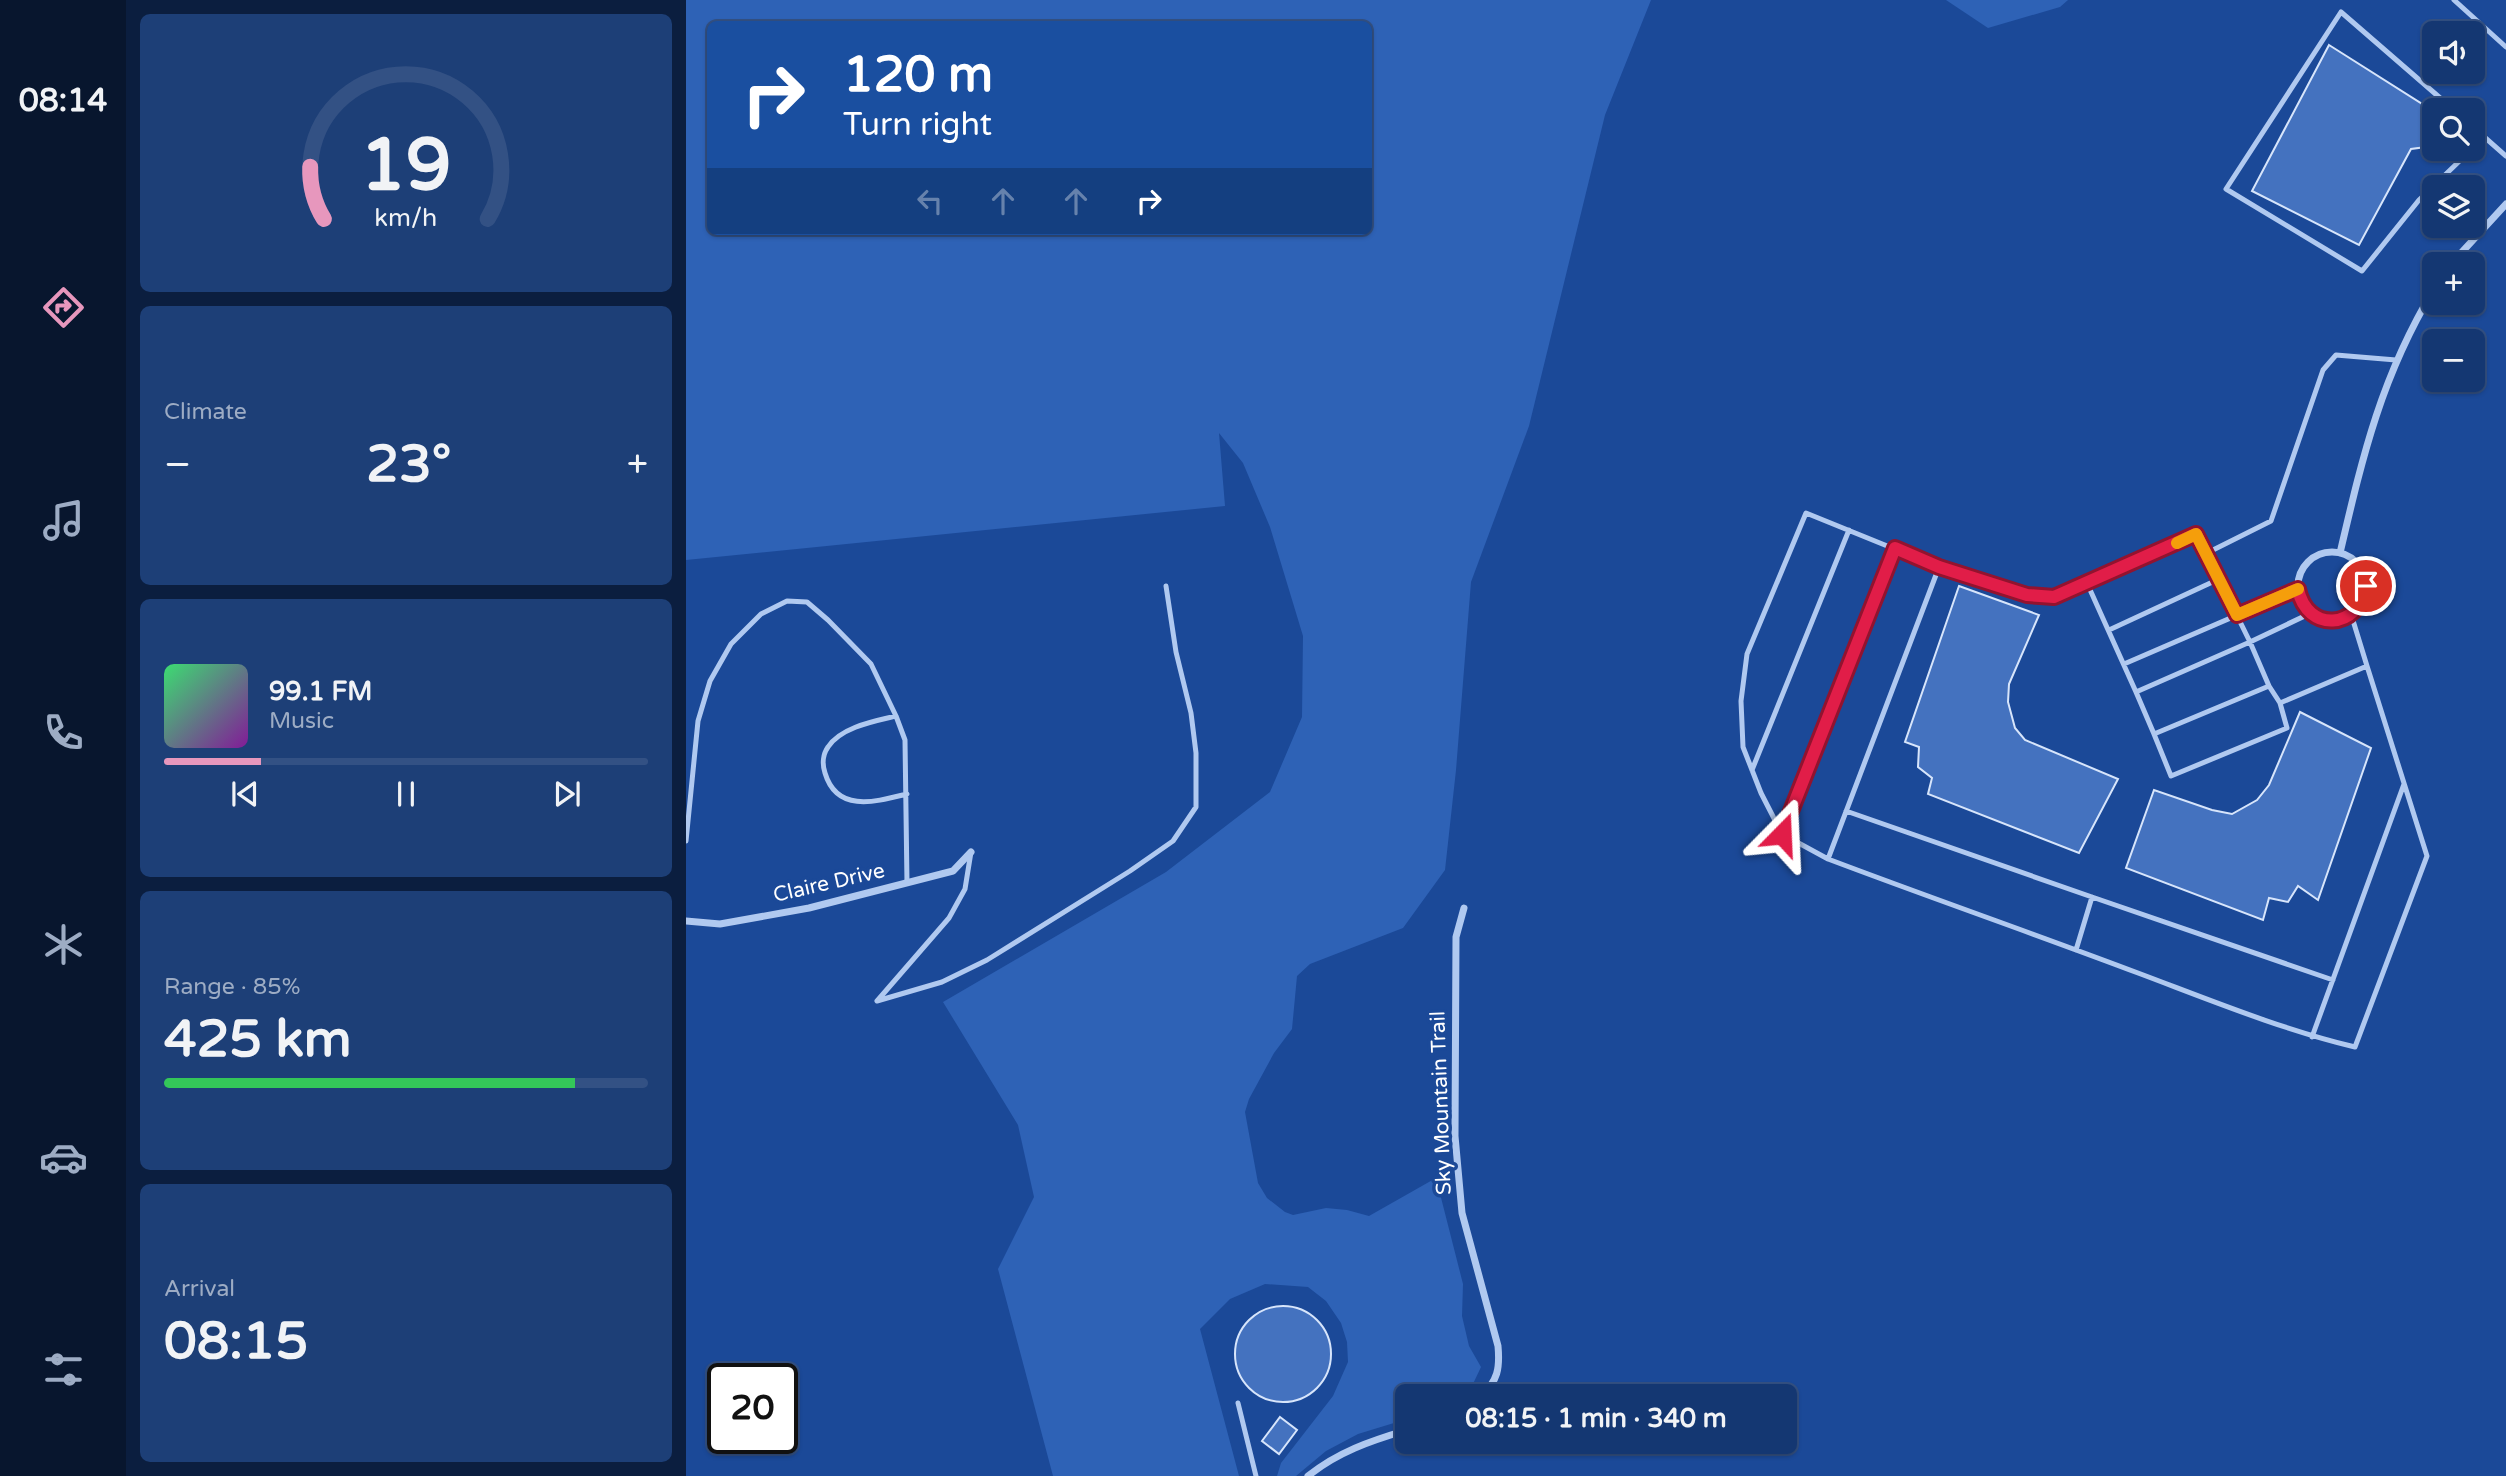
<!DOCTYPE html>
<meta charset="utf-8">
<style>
:root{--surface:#143772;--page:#1d3f77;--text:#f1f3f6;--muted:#9dacc4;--line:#335184;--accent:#e797bd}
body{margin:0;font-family:"Varela Round",sans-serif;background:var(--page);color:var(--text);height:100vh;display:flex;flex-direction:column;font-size:26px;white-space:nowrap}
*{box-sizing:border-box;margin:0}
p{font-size:23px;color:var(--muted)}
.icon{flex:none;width:38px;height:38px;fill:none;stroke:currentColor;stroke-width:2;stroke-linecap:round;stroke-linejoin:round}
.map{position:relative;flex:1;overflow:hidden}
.drawer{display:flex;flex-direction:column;gap:14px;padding:14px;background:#0b1e3f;width:560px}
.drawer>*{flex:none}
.guide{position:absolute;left:21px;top:21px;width:665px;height:214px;border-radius:10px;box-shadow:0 2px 5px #0004,0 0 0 2px var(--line);background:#1a4fa0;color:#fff;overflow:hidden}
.fabs{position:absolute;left:1736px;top:21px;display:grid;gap:14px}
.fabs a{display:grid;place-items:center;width:63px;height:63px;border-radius:10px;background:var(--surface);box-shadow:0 2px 5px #0004,0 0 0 2px var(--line);font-size:35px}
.speed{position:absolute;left:21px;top:1363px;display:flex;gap:14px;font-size:35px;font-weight:700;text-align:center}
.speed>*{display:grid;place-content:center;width:91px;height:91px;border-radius:50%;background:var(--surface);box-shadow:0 2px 5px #0004,0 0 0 2px var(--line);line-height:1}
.speed .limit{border:4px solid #111;border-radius:10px;background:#fff;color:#111}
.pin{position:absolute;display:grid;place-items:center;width:60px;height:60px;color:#fff;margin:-30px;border:4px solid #fff;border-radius:50%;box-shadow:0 2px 7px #0007}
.me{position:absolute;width:77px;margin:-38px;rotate:21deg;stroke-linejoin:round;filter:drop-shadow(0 0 5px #0008)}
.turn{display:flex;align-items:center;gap:24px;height:147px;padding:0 21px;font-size:32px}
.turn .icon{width:91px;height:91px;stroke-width:2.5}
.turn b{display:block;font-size:49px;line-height:60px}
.lanes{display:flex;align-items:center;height:66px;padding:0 21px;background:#0003;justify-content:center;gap:35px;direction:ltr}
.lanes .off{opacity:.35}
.big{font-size:52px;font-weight:700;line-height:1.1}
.drawer .tile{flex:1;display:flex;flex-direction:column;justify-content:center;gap:10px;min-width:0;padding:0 24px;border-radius:10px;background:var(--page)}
.drawer .dial{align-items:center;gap:0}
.dial svg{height:182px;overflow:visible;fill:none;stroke:var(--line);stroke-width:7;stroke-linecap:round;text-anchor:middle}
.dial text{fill:var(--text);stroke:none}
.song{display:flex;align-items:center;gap:21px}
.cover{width:84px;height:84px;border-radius:10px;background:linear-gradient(135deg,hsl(140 70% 55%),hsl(290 70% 35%))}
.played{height:7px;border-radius:4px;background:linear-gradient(90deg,var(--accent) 20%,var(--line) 20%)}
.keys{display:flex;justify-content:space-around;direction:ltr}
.heat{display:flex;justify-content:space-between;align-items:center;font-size:38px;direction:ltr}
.charge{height:10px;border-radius:5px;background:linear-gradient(90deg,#34c759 85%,var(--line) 0)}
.trip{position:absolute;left:709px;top:1384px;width:402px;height:70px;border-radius:10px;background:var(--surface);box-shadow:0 2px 5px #0004,0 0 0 2px var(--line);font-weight:700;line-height:70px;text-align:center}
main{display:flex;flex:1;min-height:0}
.tab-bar{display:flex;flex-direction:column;width:126px;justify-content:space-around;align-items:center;background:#08162e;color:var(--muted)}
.tab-bar .icon{width:49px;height:49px}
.tab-bar .current{color:var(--accent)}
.tab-bar b{font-size:32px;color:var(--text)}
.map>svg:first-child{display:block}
</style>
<main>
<nav class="tab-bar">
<b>08:14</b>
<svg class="icon current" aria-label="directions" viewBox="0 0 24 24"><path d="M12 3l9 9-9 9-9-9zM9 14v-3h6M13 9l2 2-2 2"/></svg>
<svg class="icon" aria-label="music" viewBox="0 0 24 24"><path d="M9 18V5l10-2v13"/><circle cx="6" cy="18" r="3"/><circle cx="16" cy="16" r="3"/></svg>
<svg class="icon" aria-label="phone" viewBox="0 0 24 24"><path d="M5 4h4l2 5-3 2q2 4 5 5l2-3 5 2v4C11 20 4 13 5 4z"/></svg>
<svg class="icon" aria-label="climate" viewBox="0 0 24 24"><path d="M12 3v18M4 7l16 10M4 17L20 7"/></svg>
<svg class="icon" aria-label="car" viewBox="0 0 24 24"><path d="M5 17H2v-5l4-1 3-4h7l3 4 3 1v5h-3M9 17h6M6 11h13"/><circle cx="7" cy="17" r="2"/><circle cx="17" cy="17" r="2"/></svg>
<svg class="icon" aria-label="filters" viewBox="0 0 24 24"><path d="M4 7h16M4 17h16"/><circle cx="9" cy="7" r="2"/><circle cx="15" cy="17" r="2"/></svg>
</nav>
<section class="drawer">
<div class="tile dial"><svg viewBox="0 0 100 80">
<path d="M14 69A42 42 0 1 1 86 69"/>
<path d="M14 69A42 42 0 0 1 8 46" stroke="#e797bd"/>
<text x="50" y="56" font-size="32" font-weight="700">19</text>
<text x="50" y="72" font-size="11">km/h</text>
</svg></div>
<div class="tile"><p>Climate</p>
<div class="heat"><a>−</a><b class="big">23°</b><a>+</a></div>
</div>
<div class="tile">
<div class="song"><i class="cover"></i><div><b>99.1 FM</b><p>Music</p></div></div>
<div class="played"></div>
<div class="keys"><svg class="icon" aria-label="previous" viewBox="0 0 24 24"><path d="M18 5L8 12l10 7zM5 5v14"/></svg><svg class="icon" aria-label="pause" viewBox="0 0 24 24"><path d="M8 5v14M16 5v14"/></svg><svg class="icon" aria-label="next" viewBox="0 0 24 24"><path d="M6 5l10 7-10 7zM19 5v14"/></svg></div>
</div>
<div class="tile"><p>Range · 85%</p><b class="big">425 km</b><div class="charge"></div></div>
<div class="tile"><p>Arrival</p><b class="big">08:15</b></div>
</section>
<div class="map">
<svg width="1820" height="1476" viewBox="0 0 1820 1476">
<rect width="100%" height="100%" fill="#1b4998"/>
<path fill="#2e62b6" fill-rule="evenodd" d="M0,0H965L919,115L843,426L785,582L770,770L759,870L717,928L624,964L611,976L606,1029L588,1053L563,1099L559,1112L572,1183L581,1198L599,1212L607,1215L640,1208L661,1210L683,1216L750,1178L777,1284L776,1316L783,1346L795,1367L786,1386L775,1396H721V1419L672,1434L640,1451L610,1476H591L595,1463L647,1396L662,1362L661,1342L655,1323L640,1301L622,1287L579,1284L544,1299L514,1329L553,1476H367L312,1269L348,1197L332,1125L257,1002L480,872L584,792L616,717L617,636L584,527L557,463L533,433L539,506L0,560ZM682,24V231H24V24Z
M1260,0H1382L1374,7L1302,28Z"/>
<path fill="#4472bf" stroke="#d7e5fb" stroke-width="2" d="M1643,45L1744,109L1748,125L1740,147L1725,149L1673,245L1566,191Z
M1273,586L1353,615L1323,684L1322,702L1329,728L1339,740L1432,779L1393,853L1242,794L1246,778L1232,767L1233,747L1219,742Z
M1614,712L1685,748L1632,900L1612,886L1602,902L1583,898L1577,920L1440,868L1468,790L1526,810L1546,814L1571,800L1583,785Z
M549 1354a48 48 0 1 1 96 0a48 48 0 1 1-96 0Z
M594,1417L611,1430L593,1454L576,1441Z"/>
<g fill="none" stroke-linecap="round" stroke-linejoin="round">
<path stroke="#b0c9f0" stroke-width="5" d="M1768,0L1820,47
M1768,110L1655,12L1540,189L1676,271L1733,200L1786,149
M1787,127L1820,156
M1521,553L1585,521L1637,370L1650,355L1710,360
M1253,567L1120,513L1061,654L1055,701L1057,747L1075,793L1096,834L1142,859L1253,567L1341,595L1368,597L1401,583
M1423,630L1533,579L1564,642L1625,613
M1438,664L1612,589
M1450,692L1401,583L1510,534L1533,579
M1594,703L1583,686L1468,734L1485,776L1601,728L1594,703L1681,666L1665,614
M210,716C189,721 155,727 142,747C137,754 136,764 139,773C151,813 189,802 221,794
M1468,734L1450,692L1564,642L1583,686
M1066,770L1163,530
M1160,811L1406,897
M1096,834L1209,548
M0,841L12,721L24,681L45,644L75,614L101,601L121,602L142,620L185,664L210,716L219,740L221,883
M285,852L279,889L263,918L191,1001L256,982L301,960L444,871L487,841L510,807V753L505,713L490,652L480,586
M1142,859C1245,898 1349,934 1452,973C1524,1000 1594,1029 1669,1047L1741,856L1681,666
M1390,950L1406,897L1647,980
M1626,1037L1718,784
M552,1403L570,1476"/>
<path stroke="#b0c9f0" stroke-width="7" d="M1765,264L1820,204
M1612 586a34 34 0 1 1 68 0a34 34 0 1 1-68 0Z
M1654,553C1677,455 1695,377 1748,289
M778,908L770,937L769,1136L776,1213L812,1346C814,1368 812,1381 795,1396
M0,921L34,924L123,908L267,871L285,852
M622,1476C652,1452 684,1441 721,1430"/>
</g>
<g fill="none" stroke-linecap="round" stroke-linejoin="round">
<defs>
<path id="route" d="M1096,834L1209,548L1253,567L1341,595L1368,597L1510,534L1551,615L1612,589C1621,633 1673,630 1680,586"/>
</defs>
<use href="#route" stroke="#92132f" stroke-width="18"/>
<use href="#route" stroke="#e11d48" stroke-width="12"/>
<path stroke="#f59e0b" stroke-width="12" d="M1491,543L1510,534L1551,615L1612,589"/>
</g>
<g text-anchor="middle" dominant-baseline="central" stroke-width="7" stroke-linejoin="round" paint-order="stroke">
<g font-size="21" fill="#fff" stroke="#1b4998">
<text transform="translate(143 883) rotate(-13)">Claire Drive</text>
<text transform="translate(755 1103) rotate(-92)">Sky Mountain Trail</text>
</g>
</g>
</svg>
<div class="fabs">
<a><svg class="icon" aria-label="sound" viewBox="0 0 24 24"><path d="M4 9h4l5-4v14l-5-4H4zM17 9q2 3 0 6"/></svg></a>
<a><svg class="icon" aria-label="search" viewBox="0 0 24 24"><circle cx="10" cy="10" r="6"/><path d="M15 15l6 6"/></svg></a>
<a><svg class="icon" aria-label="layers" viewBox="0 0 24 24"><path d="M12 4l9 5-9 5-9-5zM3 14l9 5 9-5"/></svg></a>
<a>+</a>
<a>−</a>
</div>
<div class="speed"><div class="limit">20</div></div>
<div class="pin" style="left:1680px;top:586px;background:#d93025"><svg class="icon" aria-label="arrive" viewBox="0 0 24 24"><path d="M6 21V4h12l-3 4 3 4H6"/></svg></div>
<svg class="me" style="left:1096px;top:834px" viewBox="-20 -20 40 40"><path d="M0-17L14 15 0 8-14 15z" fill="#e11d48" stroke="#fff" stroke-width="4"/></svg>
<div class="trip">08:15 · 1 min · 340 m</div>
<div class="guide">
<div class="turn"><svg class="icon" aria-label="right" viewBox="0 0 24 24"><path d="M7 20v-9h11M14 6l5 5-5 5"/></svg><div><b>120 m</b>Turn right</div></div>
<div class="lanes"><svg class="icon off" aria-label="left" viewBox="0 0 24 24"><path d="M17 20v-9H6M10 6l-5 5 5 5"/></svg><svg class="icon off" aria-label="ahead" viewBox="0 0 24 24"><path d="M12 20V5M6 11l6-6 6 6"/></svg><svg class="icon off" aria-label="ahead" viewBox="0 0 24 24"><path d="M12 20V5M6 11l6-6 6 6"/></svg><svg class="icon" aria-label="right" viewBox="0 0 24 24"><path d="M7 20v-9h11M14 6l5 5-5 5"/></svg></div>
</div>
</div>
</main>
